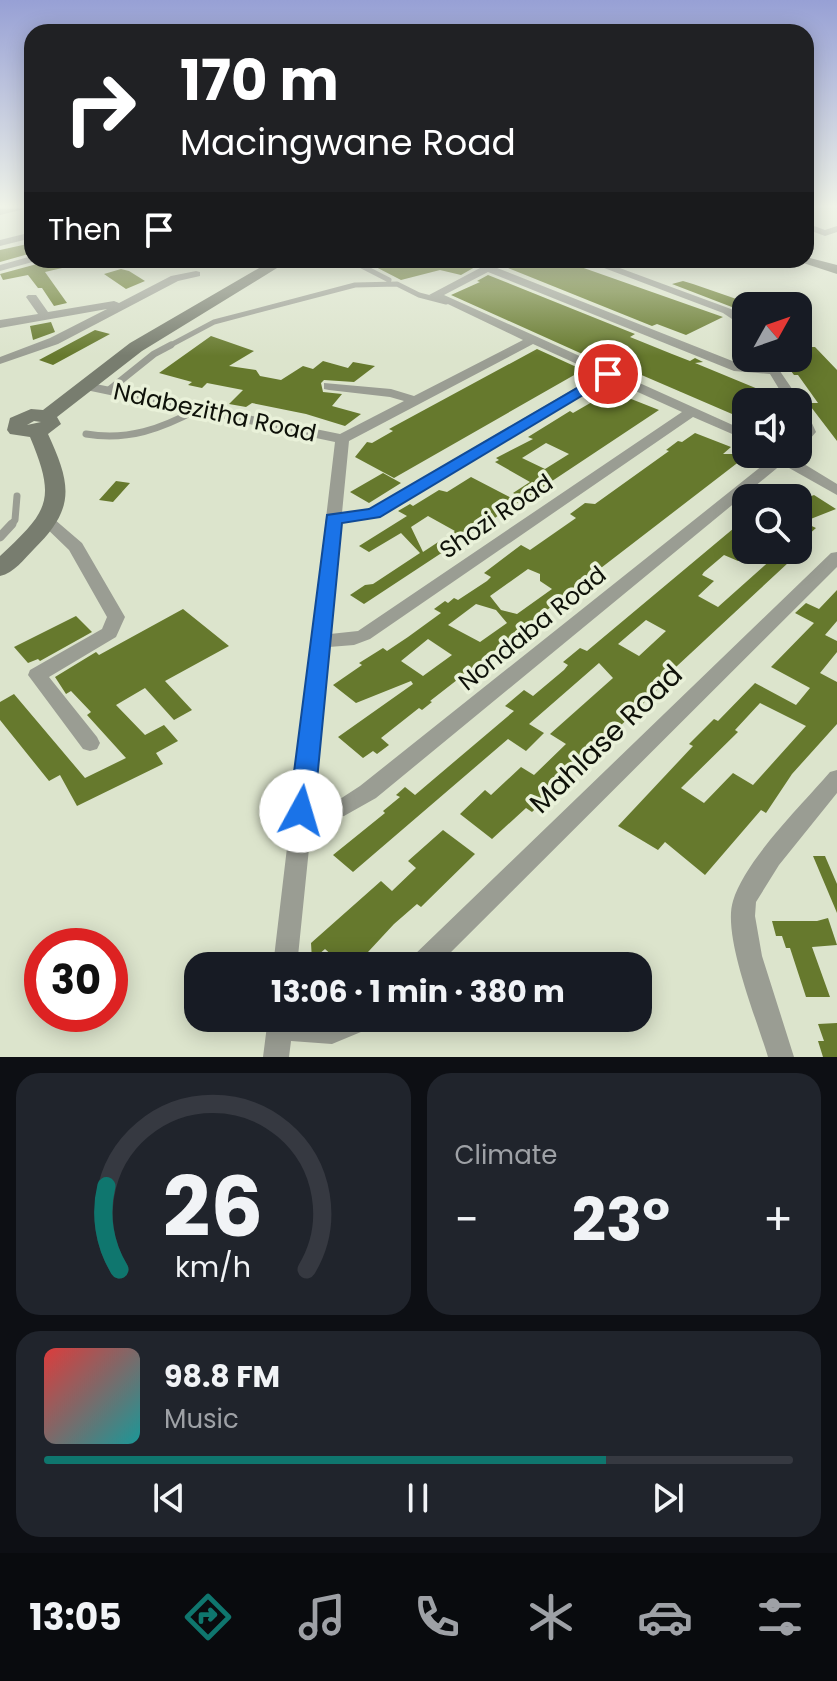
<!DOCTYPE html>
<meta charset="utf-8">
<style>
:root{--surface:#171b24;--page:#20242c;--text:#f1f3f6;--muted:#9ea1a6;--line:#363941;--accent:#0f766e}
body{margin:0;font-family:Poppins,sans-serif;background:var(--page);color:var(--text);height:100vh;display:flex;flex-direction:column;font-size:30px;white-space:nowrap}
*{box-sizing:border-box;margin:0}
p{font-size:26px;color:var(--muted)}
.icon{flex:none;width:44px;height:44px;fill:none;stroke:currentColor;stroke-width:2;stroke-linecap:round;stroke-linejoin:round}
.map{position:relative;height:1057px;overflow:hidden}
.sheet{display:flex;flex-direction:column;gap:16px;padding:16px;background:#0d0f14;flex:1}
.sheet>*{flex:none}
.banner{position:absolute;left:24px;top:24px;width:790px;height:244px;border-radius:24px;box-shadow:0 4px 20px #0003;background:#202124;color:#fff;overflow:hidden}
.needle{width:52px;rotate:50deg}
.buttons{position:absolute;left:732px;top:292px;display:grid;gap:16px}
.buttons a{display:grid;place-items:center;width:80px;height:80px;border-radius:16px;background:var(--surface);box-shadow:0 4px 20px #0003;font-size:40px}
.speed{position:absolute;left:24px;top:928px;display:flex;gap:16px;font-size:40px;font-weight:700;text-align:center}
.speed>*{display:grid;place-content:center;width:104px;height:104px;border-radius:50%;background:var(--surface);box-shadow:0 4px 20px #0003;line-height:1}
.speed .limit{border:12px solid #d22;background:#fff;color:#111}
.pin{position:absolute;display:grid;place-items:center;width:68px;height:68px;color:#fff;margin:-34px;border:4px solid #fff;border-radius:50%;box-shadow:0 2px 8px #0007}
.me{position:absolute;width:88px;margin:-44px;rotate:6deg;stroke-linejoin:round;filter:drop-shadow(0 0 6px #0008)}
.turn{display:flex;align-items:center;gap:28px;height:168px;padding:0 24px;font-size:36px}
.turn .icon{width:104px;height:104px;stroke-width:2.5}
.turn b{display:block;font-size:56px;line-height:68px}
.then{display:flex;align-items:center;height:76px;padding:0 24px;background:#0003;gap:16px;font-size:30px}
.big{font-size:60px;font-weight:700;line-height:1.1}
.sheet .card{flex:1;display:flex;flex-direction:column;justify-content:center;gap:12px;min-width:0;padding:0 28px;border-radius:24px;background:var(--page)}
.sheet .dial{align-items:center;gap:0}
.dial svg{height:208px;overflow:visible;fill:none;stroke:var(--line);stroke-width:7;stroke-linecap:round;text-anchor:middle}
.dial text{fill:var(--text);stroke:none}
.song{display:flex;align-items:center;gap:24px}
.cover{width:96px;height:96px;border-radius:12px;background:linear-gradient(135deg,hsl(0 70% 55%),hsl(180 70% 35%))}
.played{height:8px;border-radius:4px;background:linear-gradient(90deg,var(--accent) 75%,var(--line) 75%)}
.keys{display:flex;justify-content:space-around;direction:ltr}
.heat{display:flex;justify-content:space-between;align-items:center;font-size:44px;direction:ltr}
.sheet .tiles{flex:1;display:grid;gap:16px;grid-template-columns:1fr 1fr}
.card:last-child{grid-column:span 2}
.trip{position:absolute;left:184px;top:952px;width:468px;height:80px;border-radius:24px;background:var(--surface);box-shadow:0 4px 20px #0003;font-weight:700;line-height:80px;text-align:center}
.tabs{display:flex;height:128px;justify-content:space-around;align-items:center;background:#090b0e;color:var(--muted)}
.tabs .icon{width:56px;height:56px}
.tabs .active{color:var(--accent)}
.tabs b{font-size:36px;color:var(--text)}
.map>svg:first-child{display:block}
</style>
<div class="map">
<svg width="837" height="1057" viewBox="0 0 837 1057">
<rect width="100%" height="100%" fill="#dce4cc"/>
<path fill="#66792d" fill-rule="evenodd" d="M32,243V253L0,262V250Z
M39,260H74L75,265L45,272L67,303L54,306L42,288H38L28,275L3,280L0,274L37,264Z
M387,260H468L475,267L461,275L440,270L401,280L372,265Z
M488,260H561L723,317L686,335L657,324L652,326Z
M121,269L129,271L145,281L126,289L104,274Z
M488,275L635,334L630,337L672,354L690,361L695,358L703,362L695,363L770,394L759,402H746V420L616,364L609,366L451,295L480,282L477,281Z
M683,281L693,284L748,303L737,309L672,284Z
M51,322L55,332L33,340L30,326Z
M95,330L110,334L53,365L39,360Z
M211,336L254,351L229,366L256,370L260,376L281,380L303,366L313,369L323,361L348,368L353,362L375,366L354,382L324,380L321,383L323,392L342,394L332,406L361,414L345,426L306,414L252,403L246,407L229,404L243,390L207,383L202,388L188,385L192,382L159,373Z
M799,347H815L837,370V441L808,403H818L798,375H794L781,358H803Z
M537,349L583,370L394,478L355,457L367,442L372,443L393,431L389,429Z
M611,391L659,410L525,499L513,493L530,482L495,462L499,460L496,458L533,439L528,437L570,411L573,413ZM546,443L569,454L545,469L522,458Z
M695,433L731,447L723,454H749L584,581L587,583L568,598L565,596L430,701L432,702L422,710L419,708L381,738L389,745L377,754L373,751L363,758L338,737L413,684L411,681L356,703L333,685L362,665L359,663L383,648L387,651L408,637L441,613L434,609L445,601L448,603L454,598L458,600L487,581L491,577L484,573L521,545L530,550L576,518L570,514L585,503L595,504L669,451L666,450L678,441L682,442ZM528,569L540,574V581L552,589L517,614L501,610L490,596ZM476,604L496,610L507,623L480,642L448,625ZM428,639L452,655L423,676L401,661Z
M383,473L401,483L369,503L350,492Z
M471,477L519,502L364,604L350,595L365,585L373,584L420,553L401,533L369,552L359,546L407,516L398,511L410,504L413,506L439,490L447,492ZM428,516L455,531L423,552L411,527Z
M116,481L130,483L113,502L99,500Z
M814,495L836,509L803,522L816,528L798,544V501Z
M746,518V550H751L738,561L724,555L704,572L702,575L714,581L698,596L718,607L782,550H802L663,679L666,681L608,738L615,743L600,757L587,749L549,786L555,790L532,812L526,808L492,839L460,814L485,790L491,795L521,767L534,775L566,744L550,734L613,678L599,663L529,724L544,733L526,751L508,739L353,872L333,855L385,813L383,811L400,797L396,795L405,787L415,795L514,711L505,706L524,690L533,696L564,670L568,665L563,662L580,648L587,651ZM646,620L666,631L639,656L618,644Z
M837,590V621L825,635L837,641V652L820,673L837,682V724L792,774L766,813L761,810L705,875L665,842L658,850L618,826L693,746L689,744L714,719L718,721L755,683L796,705L810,688L771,667L814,623L795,613L806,603L819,609ZM760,703L806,726L753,785L733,773L704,803L681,788L738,732L735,730Z
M183,609L229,646L165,681L192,710L174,720L145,688L116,705L145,735L164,725L178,741L156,753L163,764L77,806L60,775L49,781L0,720V702L14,694L85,778L126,758L87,715L91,712L71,691L66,694L55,677L96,652L99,655Z
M76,616L92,632L40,661L38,659L28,663L14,647Z
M443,830L475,854L421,907L417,904L394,924L355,966H344L325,949L312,960L311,943L381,881L392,891L416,868L408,861Z
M813,856H825L837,884V913Z
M828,918L837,945L812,947L830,997H806L790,948H786L782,936H776L772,921H817Z
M837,1023V1057H823L818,1041H824L818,1024Z"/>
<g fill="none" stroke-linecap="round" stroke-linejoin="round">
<path stroke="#9a9d93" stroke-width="5" d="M350,260L389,280
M167,347L214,322L355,285L397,284L419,295L446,302"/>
<path stroke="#9a9d93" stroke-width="7" d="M109,390L154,354L171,345
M86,434C128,441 161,429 198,409
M10,526L15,520L17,496"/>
<path stroke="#9a9d93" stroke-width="9" d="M0,537L12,524"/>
<path fill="#9a9d93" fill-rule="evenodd" d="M29,208L0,215V209Z
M806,223L825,230L837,226V232L825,236L806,229Z
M32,232V238L0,246V240Z
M32,256V260L36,261L0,271V265Z
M471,260H483L492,266L740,364L764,366L759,358H771L801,402L799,404L805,408L816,432L803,447L798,448V436L802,431L798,423V402H787L770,374L734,371L488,272L444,295L746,431V440L693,417L370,639L354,645L329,647L314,801L340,799L360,786L772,458L769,454H792L791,456L837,484V495L782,464L376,798L344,816L312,819L297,966H273L335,442L86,390L79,386L86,382L340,434L404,401L390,397L329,390L324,389V383L391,389L414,396L523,340L429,295L480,268ZM533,344L599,374L369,509L342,513L349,441ZM609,379L682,412L358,631L330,634L341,523L379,516Z
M583,260H598L731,309L746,319V333L742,332L735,321L723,313Z
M196,271L200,272V276L178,281L58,344L0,364V357L50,338L107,309L0,328V320L38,314L26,297L28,295H36L48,312L114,301L119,303L171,276Z
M48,517L54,519L82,543L125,617L116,637L49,677L97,737L100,743L97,749L90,751L83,749L28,675L30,670L102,629L107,617L69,550L40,522Z
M837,552V567L437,966H408L411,958L831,553Z
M837,770V793L779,865L756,902L755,916L762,956L794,1057H768C757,1020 722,936 733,901C745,860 801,806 830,772Z
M268,1018H377L373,1027L332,1044L291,1041L289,1057H263Z"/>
<path fill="#787d6f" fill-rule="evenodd" d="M806,257L837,265V274L794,260H806Z
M273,260H290L142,351L57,417L61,424L48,434C71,484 76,508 34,549C24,559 14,573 0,576V556C48,511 57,501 30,437L10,434L7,430L10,418L31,409L43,410L130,343ZM34,421L41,422L27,425Z"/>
</g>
<linearGradient id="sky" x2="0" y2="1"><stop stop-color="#97a0d5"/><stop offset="0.58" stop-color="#eff3e8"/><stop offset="1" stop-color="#eff3e8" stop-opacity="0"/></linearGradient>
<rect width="837" height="356" fill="url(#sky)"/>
<path fill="#1a73e8" stroke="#114b97" stroke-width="2" d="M608,370L615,374L613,377L380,517L342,523L314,811L310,818L301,821L292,818L289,811L327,515L369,509Z"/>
<g text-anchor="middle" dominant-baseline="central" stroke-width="7" stroke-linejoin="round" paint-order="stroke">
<g font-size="24" fill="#0e1109" stroke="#e9f1d9">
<text transform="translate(215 412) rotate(12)">Ndabezitha Road</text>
<text transform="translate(496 516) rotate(-34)">Shozi Road</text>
<text transform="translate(532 628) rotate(-39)">Nondaba Road</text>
</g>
<g font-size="28" fill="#0e1109" stroke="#e9f1d9">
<text transform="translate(606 739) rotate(-44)">Mahlase Road</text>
</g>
</g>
</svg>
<div class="buttons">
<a><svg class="needle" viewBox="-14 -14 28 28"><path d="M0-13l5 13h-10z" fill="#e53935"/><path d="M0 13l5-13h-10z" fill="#9ea1a6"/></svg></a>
<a><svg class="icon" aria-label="sound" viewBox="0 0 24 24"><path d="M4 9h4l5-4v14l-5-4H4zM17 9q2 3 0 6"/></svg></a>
<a><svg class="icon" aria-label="search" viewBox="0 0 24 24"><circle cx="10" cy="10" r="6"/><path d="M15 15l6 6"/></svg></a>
</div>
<div class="speed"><div class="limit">30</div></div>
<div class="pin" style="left:608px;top:374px;background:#d93025"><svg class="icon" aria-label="arrive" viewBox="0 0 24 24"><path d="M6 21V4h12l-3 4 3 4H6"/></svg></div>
<svg class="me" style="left:301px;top:811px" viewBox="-20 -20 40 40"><circle r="19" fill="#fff"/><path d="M0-13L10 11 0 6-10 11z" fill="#1a73e8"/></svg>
<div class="trip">13:06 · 1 min · 380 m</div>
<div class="banner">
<div class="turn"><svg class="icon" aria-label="right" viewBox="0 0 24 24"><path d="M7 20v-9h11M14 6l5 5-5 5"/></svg><div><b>170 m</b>Macingwane Road</div></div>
<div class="then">Then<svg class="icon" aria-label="arrive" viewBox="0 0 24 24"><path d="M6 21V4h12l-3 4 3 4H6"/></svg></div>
</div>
</div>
<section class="sheet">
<div class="tiles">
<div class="card dial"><svg viewBox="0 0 100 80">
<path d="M14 69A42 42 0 1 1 86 69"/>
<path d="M14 69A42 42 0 0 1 9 37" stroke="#0f766e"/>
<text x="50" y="56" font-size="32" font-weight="700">26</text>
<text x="50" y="72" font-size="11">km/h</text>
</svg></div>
<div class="card"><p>Climate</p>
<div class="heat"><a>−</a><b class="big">23°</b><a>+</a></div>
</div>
<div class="card">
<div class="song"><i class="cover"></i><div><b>98.8 FM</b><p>Music</p></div></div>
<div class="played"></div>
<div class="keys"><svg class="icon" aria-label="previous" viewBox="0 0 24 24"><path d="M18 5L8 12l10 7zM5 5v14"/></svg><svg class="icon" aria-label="pause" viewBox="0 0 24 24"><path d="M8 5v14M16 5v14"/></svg><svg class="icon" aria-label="next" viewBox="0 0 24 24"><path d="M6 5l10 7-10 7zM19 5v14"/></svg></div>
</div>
</div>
</section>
<nav class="tabs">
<b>13:05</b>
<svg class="icon active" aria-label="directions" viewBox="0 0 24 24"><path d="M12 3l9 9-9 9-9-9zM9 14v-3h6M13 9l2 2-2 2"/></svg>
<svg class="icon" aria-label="music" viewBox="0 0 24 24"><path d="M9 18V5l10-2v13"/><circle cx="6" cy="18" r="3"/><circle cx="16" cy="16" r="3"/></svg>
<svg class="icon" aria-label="phone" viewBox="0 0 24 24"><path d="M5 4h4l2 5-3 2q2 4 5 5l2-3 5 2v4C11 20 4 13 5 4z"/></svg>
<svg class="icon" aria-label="climate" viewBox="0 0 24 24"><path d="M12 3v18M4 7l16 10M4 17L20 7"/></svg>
<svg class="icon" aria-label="car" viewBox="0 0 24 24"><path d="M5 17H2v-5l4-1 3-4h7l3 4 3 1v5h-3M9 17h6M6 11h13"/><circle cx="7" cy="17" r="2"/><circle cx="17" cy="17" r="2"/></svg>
<svg class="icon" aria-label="filters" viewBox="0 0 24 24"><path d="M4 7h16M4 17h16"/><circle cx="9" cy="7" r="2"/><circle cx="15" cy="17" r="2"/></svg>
</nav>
